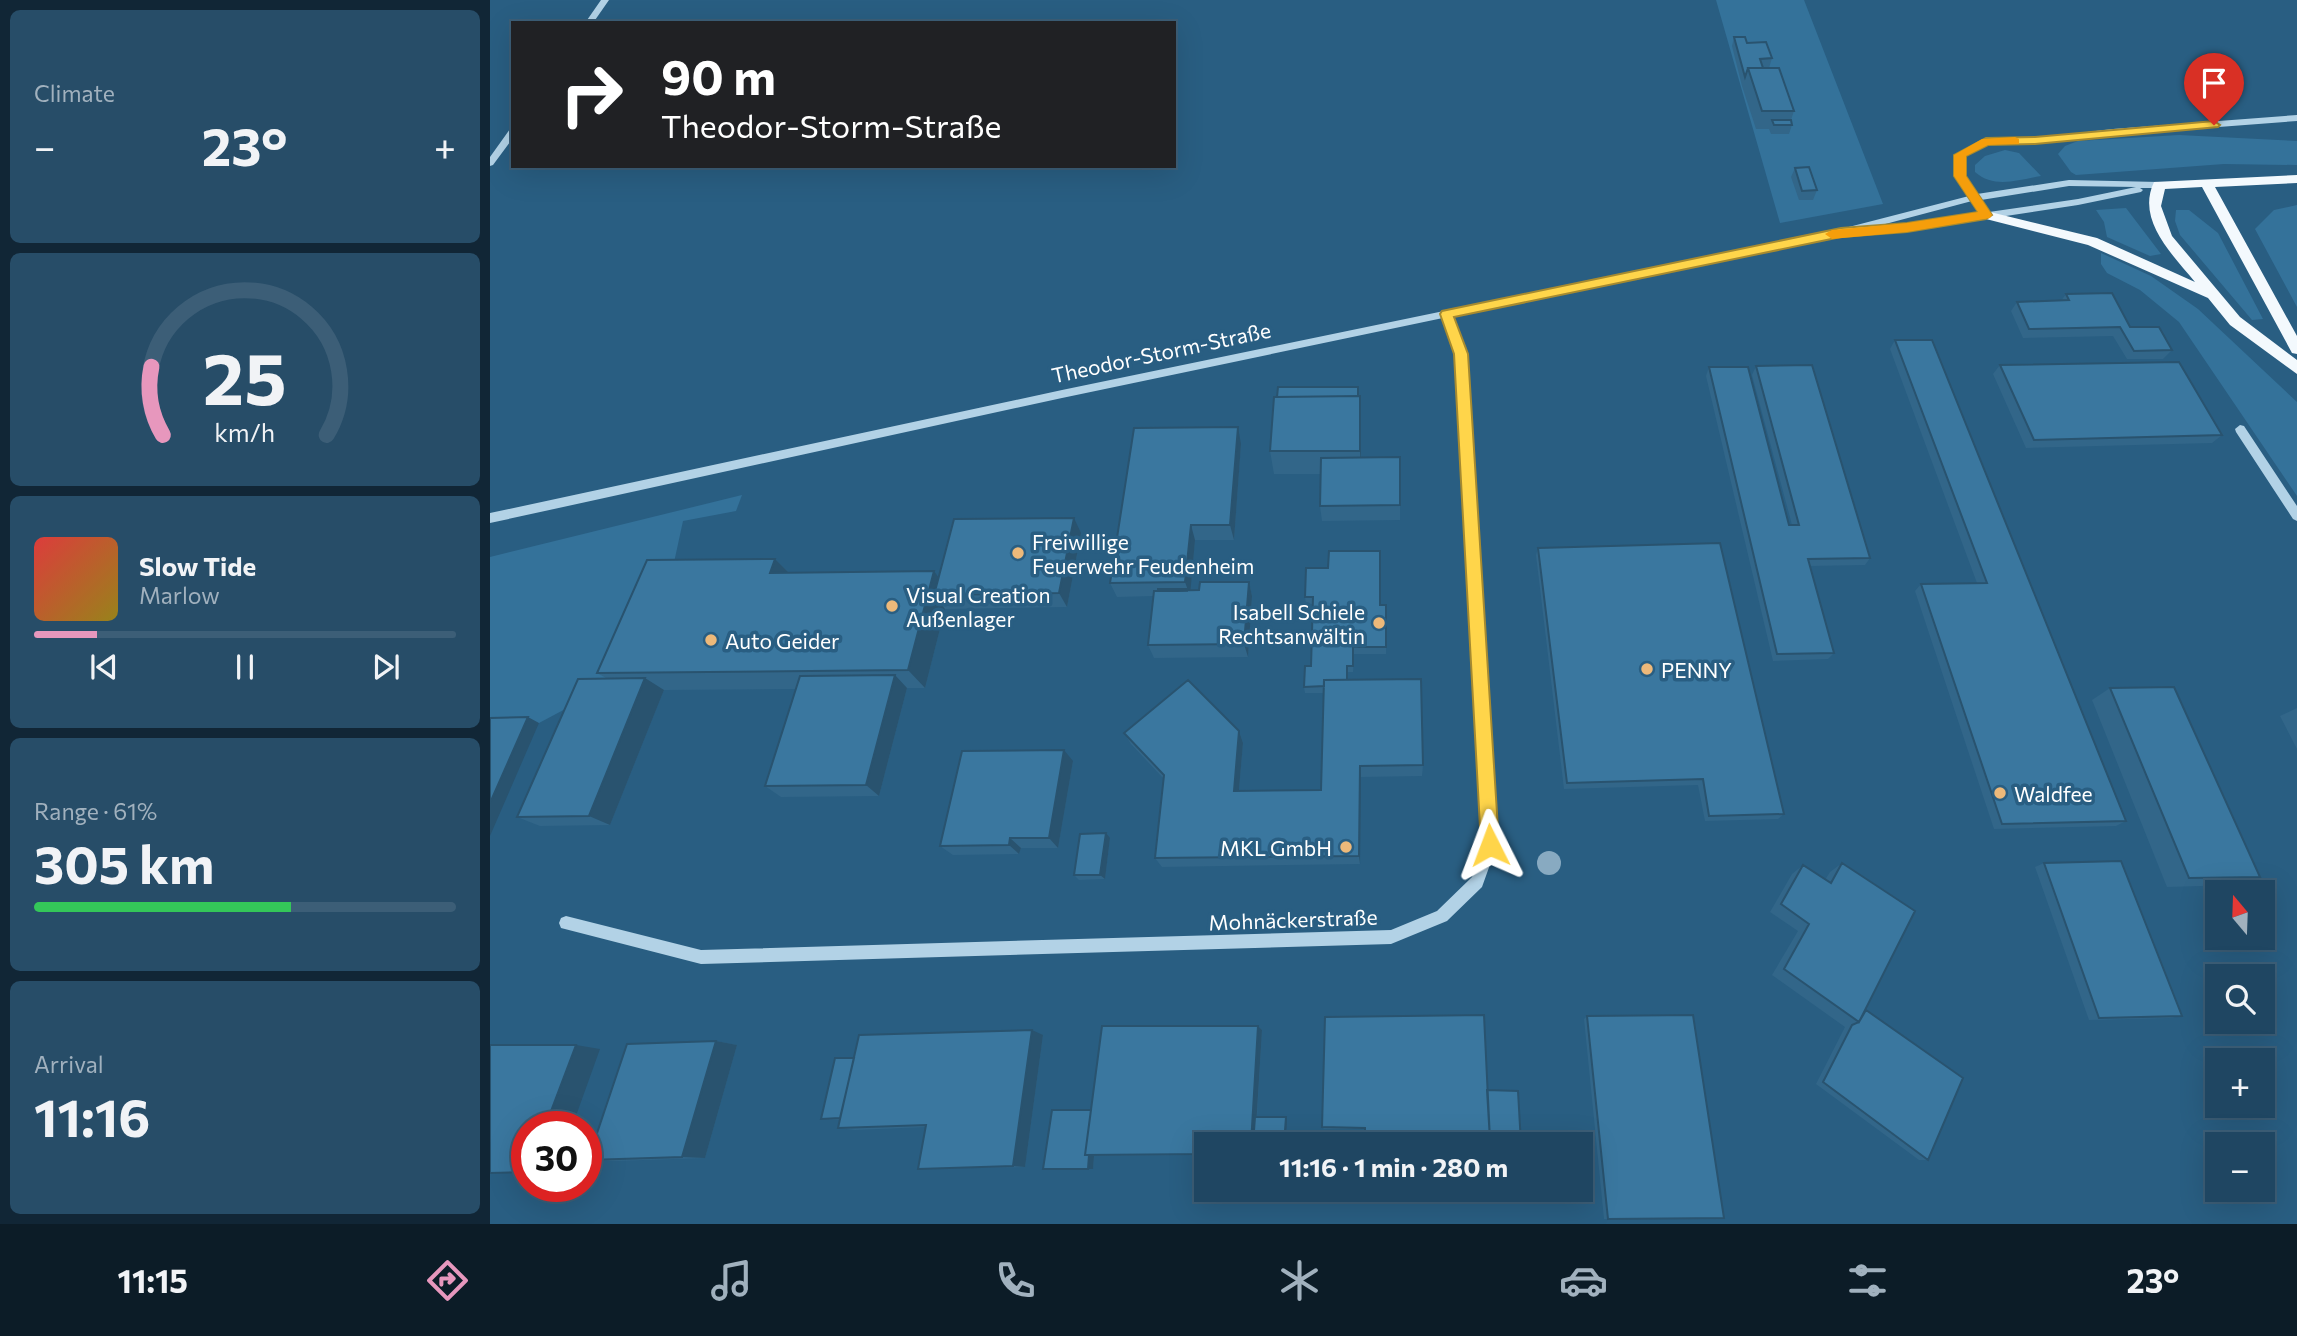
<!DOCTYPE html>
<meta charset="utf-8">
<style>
:root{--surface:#1f4662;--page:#274d68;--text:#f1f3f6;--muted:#a1b1be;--line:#3c5e77;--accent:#e797bd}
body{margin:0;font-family:Commissioner,sans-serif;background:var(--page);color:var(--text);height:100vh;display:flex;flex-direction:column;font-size:26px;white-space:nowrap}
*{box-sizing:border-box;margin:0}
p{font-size:23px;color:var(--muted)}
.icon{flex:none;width:38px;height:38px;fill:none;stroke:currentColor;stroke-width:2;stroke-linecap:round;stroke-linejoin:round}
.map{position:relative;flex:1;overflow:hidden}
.side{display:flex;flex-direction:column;gap:10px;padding:10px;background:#112636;width:490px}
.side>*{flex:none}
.top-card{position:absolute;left:21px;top:21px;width:665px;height:147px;border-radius:0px;box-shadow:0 7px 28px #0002,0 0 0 2px var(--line);background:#202124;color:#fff;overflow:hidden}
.needle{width:46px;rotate:341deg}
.buttons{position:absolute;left:1715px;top:880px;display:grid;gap:14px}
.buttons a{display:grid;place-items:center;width:70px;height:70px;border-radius:0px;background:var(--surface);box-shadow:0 7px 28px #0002,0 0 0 2px var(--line);font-size:35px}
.speed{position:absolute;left:21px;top:1111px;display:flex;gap:14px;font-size:35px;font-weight:700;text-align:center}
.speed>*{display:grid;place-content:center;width:91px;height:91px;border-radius:50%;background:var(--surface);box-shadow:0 7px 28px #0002,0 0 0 2px var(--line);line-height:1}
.speed .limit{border:10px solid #d22;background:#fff;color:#111}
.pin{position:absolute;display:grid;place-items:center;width:60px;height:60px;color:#fff;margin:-72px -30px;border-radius:50% 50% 50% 0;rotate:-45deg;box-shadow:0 0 7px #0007}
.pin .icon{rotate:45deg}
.me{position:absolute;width:77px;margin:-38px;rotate:357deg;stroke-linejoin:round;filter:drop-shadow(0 0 5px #0008)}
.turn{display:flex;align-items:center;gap:24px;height:147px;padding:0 35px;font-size:32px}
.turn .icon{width:91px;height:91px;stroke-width:2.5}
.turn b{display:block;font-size:49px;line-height:60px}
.big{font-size:52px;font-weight:700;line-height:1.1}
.side .tile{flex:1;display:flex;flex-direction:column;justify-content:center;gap:10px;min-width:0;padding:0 24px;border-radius:10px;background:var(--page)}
.side .dial{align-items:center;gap:0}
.dial svg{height:182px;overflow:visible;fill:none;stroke:var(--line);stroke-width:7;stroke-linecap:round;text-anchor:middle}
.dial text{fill:var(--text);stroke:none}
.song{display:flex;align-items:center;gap:21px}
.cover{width:84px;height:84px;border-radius:10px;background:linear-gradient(135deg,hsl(0 70% 55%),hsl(50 70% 35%))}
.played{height:7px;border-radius:4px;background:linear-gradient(90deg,var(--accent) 15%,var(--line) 15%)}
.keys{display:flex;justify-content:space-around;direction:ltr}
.heat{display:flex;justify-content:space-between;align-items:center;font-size:38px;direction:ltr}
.charge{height:10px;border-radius:5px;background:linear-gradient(90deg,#34c759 61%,var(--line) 0)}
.trip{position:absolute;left:704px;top:1132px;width:399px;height:70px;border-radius:0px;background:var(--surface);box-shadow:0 7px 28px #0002,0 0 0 2px var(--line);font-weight:700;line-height:70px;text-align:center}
.menu{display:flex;height:112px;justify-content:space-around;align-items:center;background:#0c1c27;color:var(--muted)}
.menu .icon{width:49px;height:49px}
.menu .active{color:var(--accent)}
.menu b{font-size:32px;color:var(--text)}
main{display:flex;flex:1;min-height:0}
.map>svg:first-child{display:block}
</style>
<main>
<section class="side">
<div class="tile"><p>Climate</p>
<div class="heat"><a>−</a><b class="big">23°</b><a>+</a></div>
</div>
<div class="tile dial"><svg viewBox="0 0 100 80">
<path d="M14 69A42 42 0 1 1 86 69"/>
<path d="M14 69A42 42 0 0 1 9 39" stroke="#e797bd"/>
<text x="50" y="56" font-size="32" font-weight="700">25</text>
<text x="50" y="72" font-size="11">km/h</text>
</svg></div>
<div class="tile">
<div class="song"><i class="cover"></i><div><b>Slow Tide</b><p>Marlow</p></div></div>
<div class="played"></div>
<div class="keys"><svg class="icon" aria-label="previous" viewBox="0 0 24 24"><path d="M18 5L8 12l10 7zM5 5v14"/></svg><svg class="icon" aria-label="pause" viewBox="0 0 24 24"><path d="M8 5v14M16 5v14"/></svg><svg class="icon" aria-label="next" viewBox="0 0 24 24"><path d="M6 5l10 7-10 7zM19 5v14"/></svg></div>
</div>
<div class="tile"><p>Range · 61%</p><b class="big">305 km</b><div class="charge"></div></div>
<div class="tile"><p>Arrival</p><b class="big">11:16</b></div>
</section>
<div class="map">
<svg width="1807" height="1224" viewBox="0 0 1807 1224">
<rect width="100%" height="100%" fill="#295e82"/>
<path fill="#34729a" d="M1226,0H1314L1393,204L1290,223Z
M1689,135L1807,141V165L1734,164L1586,175L1581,172L1568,154L1575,146L1588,141Z
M1515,150L1529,153L1551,176C1528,180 1504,189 1485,172V165L1495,156Z
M1807,205V307L1765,229L1784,210Z
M1636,208L1671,254L1660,256L1617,237L1614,222L1606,210Z
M1686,210H1699L1728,233L1773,319L1762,320L1690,235L1685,221Z
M1611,253L1661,276L1708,309L1807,402V496L1689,322L1650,290L1617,273L1611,264Z
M252,495L246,511L193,521L178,590L109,691L49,723L0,725V557Z"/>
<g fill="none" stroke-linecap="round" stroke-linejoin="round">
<path fill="#b2d2e6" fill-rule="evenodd" d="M111,0H119L103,23H95Z
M1807,115V121L1623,135L1545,144L1498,145L1474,156L1475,176L1487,194L1579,180L1669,182L1674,185L1669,188H1650L1653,190L1651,192L1588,205L1417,231L1383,233L1380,232V228L962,317L976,354L1007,845L992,887L957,921L901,944L211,964L71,928L69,923L71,918L76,916L211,950L901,930L947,911L982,877L993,845L966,354L953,318L572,398L0,523V513L572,390L1351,229L1479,196L1465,176L1466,155L1496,139L1545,138L1623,129ZM1579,186L1646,187L1588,199L1499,212L1491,200ZM1482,201L1490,214L1417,225L1384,227Z
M23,128V138L3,165L0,166V157L20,129Z
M1750,425L1754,426L1807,506V521L1803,519L1746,432L1745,429Z"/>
<path fill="#f3f9fd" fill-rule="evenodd" d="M1807,175V183L1725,187L1807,336V354L1802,353L1712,187L1675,189L1671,206L1682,236L1750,317L1807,360V374L1740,325L1718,298L1598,245L1496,219L1489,215L1496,211L1607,238L1705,282C1682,254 1646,220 1664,182Z"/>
</g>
<circle fill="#88aac1" cx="1059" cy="863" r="12"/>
<path fill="#326689" d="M1244,37L1257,43L1282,58L1279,68L1304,111L1301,120L1302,125L1299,134H1281L1279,129H1266L1252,86L1242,46Z
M1305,168L1327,190L1323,200H1309L1301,177Z
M1576,294L1640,327L1682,350L1673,359H1637L1623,336L1533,338L1521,311L1527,302L1571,301Z
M1405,340L1636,821L1626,826L1504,829L1425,591L1431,584L1487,583L1400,349Z
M1510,365L1732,435L1722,443L1536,448L1503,374Z
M1266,366L1380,558L1375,565L1320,566L1344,653L1338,659L1283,661L1216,376L1219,367L1299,525H1302L1262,375Z
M868,396L871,420V457H910V520L832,521L830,506L831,474H784L780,451Z
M751,444L744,540H705L700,591L709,590L759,582L762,596L758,657L664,658L658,645L664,596L627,597L620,583Z
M591,533L577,607L455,609L435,688H417L389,796L291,797L275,786L306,689L174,690L120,825L50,826L27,817L116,678L107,673L285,559L299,573L448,578Z
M1048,548L1294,814L1288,819L1215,821L1208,785L1074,789L1046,555Z
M816,568L890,605H896V654H864L863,672H858V680L933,765L932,776L871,777L870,864L672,867L665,858L674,779L641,744L634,733L749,731L753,743L749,790H831L833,693H815L814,687L821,666L823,604H816L815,597Z
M1620,688L1770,877L1746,885L1677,887L1602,700Z
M1807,708V749L1790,716Z
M583,761L568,848H531L529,854L463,855L450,846Z
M620,838L615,879L589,880L584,875Z
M1352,863L1376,1010L1438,1160H1429L1326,1084L1355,1027L1282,975L1308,931L1280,912L1302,874L1313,865L1335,880L1340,872Z
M1554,863L1692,1016L1680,1018L1599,1020L1545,867Z
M1097,1016L1118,1219H1114L1094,1019Z
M768,1026L772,1030L767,1117L797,1118L796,1144H716V1155L604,1156L603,1169H553L601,1110Z
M553,1035L535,1167L428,1169L436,1127L365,1130L348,1128L350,1120L331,1119L364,1058Z
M226,1041L247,1045L215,1158L123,1161L98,1160Z
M997,1090L1031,1144H997V1142L876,1143L875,1129H834L832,1127Z"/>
<path fill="#29536f" d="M870,396L871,420V473L870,451Z
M748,427L751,444L744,540L740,525Z
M584,518L591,533L577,607L569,593Z
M701,525L705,540L700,596L695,582Z
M285,559L306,580L280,573Z
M444,571L459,592L444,595L455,609L435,688L418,670Z
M759,582L762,596L758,657L754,644Z
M405,675L417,688L389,796L376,785Z
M155,678L174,690L120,825L99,816Z
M38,717L49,723L0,836V803Z
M749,731L753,743L748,801L744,791Z
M574,750L583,761L568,848L559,838Z
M870,766L871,777L870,864L869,856Z
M616,833L620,838L615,879L610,875Z
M520,838L531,848L529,854L519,845Z
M768,1026L772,1030L765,1144H761Z
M542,1030L553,1035L535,1167L523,1166Z
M226,1041L247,1045L215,1158L192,1157Z
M86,1045L110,1049L82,1127H55Z
M796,1117L797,1118L796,1144H794Z
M599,1155L604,1156L603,1169H598Z"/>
<path fill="#3a779f" stroke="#29536f" stroke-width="2" d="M1244,37H1255L1257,43L1276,42L1282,58L1270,59L1273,68H1258L1255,77Z
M1258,68H1289L1304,111H1272Z
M1282,120H1301L1302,125H1284Z
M1319,167L1327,190L1312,191L1305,168Z
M1622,293L1640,327H1669L1682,350L1644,351L1630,327L1539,329L1527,302L1579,300L1576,294Z
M1405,340H1442L1636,821L1512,824L1431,584L1497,583Z
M1689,362L1732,435L1544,440L1510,365Z
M1322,365L1380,558L1318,559L1344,653L1287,654L1219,367H1258L1299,525H1309L1266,366Z
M788,387H868V396L787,397Z
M870,396V451H780L784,397Z
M748,427L740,525H701L695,582L620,583L644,428Z
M910,457V505L830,506L831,458Z
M584,518L569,593L444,595L464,519Z
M1230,543L1294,814L1219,816L1213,779L1077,783L1048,548Z
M839,551H890V605H896V647H863V666H857V680H834V686L814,687L815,666H821L823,597H815L816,568H838Z
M285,559L280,573L444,571L418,670L107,673L157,560Z
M710,582H759L754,644L658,645L664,591L709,590Z
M668,589H697V591H668Z
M405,675L376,785L275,786L310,676Z
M155,678L99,816L27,817L88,679Z
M931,679L933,765L870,766L869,856L665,858L674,775L634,733L698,680L749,731L744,791L831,790L834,680Z
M1684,687L1770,877L1699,878L1620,688Z
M38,717L0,803V718Z
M574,750L559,838H520L519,845L450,846L472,751Z
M616,833L610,875H584L590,834Z
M1631,861L1692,1016L1609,1018L1554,863Z
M1352,863L1425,911L1369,1022L1294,969L1319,924L1291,904L1313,865L1341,883Z
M1376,1010L1473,1078L1438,1160L1333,1082L1362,1025L1369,1022Z
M994,1015L1000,1140L875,1141V1128L832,1127L835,1017Z
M1203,1015L1234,1218L1118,1219L1097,1016Z
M612,1026H768L761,1144H716V1154L595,1155Z
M542,1030L523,1166L428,1169L436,1125L348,1128L369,1035Z
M226,1041L192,1157L98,1160L137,1044Z
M0,1045H86L55,1127H37V1172L0,1173Z
M345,1058H364L350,1118L331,1119Z
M997,1090L1028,1091L1031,1144H998V1140H1000Z
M562,1110H601L595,1155H599L598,1169H553Z
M765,1117H796L794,1144H763Z
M760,1190H792V1192L760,1193Z"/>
<path fill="#ffd54a" stroke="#a68a30" stroke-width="2" d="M1724,121L1730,125L1728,127L1545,144L1498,145L1476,156V176L1502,215L1496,219L1417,232L1351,237L964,317L978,354L1009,845L1006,851L1000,854L994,851L991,845L964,354L950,314L952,311L1351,228L1417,223L1488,212L1464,176V155L1496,138L1545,137Z"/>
<path fill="#f59e0b" d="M1525,137L1529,139V144L1498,145L1476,156V176L1502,215L1500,218L1417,232L1342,239L1335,234L1342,230L1417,223L1488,212L1464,176V155L1492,139Z"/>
<g fill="#edb97a" stroke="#295e82" stroke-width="2.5">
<circle cx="528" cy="553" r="7"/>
<circle cx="402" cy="606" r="7"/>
<circle cx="889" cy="623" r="7"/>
<circle cx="221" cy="640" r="7"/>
<circle cx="1157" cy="669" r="7"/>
<circle cx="1510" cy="793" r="7"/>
<circle cx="856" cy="847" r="7"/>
</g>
<g text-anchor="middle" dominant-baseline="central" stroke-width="7" stroke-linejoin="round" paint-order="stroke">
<g font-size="21" fill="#fff" stroke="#295e82">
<text transform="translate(671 352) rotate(-12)">Theodor-Storm-Straße</text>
<text transform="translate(803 919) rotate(-2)">Mohnäckerstraße</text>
</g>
<g font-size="21" fill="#fff" stroke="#295e82" text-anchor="start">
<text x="542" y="541">Freiwillige<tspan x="542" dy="24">Feuerwehr Feudenheim</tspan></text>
<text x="416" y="594">Visual Creation<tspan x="416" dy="24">Außenlager</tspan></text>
<text x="875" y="611" text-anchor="end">Isabell Schiele<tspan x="875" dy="24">Rechtsanwältin</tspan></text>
<text x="235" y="640">Auto Geider</text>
<text x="1171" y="669">PENNY</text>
<text x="1524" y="793">Waldfee</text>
<text x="842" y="847" text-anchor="end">MKL GmbH</text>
</g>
</g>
</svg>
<div class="buttons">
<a><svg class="needle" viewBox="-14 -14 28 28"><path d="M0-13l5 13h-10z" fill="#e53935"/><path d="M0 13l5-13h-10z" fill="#a1b1be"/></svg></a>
<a><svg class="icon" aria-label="search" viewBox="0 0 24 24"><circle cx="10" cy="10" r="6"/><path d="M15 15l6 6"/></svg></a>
<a>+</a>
<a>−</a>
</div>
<div class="speed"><div class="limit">30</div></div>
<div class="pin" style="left:1724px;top:125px;background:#d93025"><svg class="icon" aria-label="arrive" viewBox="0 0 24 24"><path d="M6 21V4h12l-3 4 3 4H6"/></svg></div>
<svg class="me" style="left:1000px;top:845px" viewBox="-20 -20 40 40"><path d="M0-17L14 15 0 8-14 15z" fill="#ffd54a" stroke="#fff" stroke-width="4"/></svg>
<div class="trip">11:16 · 1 min · 280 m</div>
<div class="top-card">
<div class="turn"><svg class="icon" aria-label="right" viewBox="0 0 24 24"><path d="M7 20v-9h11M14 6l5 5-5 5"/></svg><div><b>90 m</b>Theodor-Storm-Straße</div></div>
</div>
</div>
</main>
<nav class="menu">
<b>11:15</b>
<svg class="icon active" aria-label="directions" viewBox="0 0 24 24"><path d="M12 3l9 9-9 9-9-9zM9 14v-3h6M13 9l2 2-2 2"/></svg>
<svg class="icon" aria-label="music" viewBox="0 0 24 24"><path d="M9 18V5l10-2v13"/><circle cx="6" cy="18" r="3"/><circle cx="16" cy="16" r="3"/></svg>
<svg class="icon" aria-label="phone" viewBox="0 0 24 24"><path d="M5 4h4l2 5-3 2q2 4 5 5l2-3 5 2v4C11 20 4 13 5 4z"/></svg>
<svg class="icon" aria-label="climate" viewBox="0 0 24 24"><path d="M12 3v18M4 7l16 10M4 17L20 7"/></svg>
<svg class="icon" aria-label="car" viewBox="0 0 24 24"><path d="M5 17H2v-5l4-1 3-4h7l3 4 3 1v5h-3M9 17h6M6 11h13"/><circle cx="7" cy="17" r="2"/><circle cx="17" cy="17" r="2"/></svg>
<svg class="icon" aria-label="filters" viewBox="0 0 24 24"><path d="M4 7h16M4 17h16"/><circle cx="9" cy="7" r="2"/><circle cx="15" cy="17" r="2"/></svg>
<b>23°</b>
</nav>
